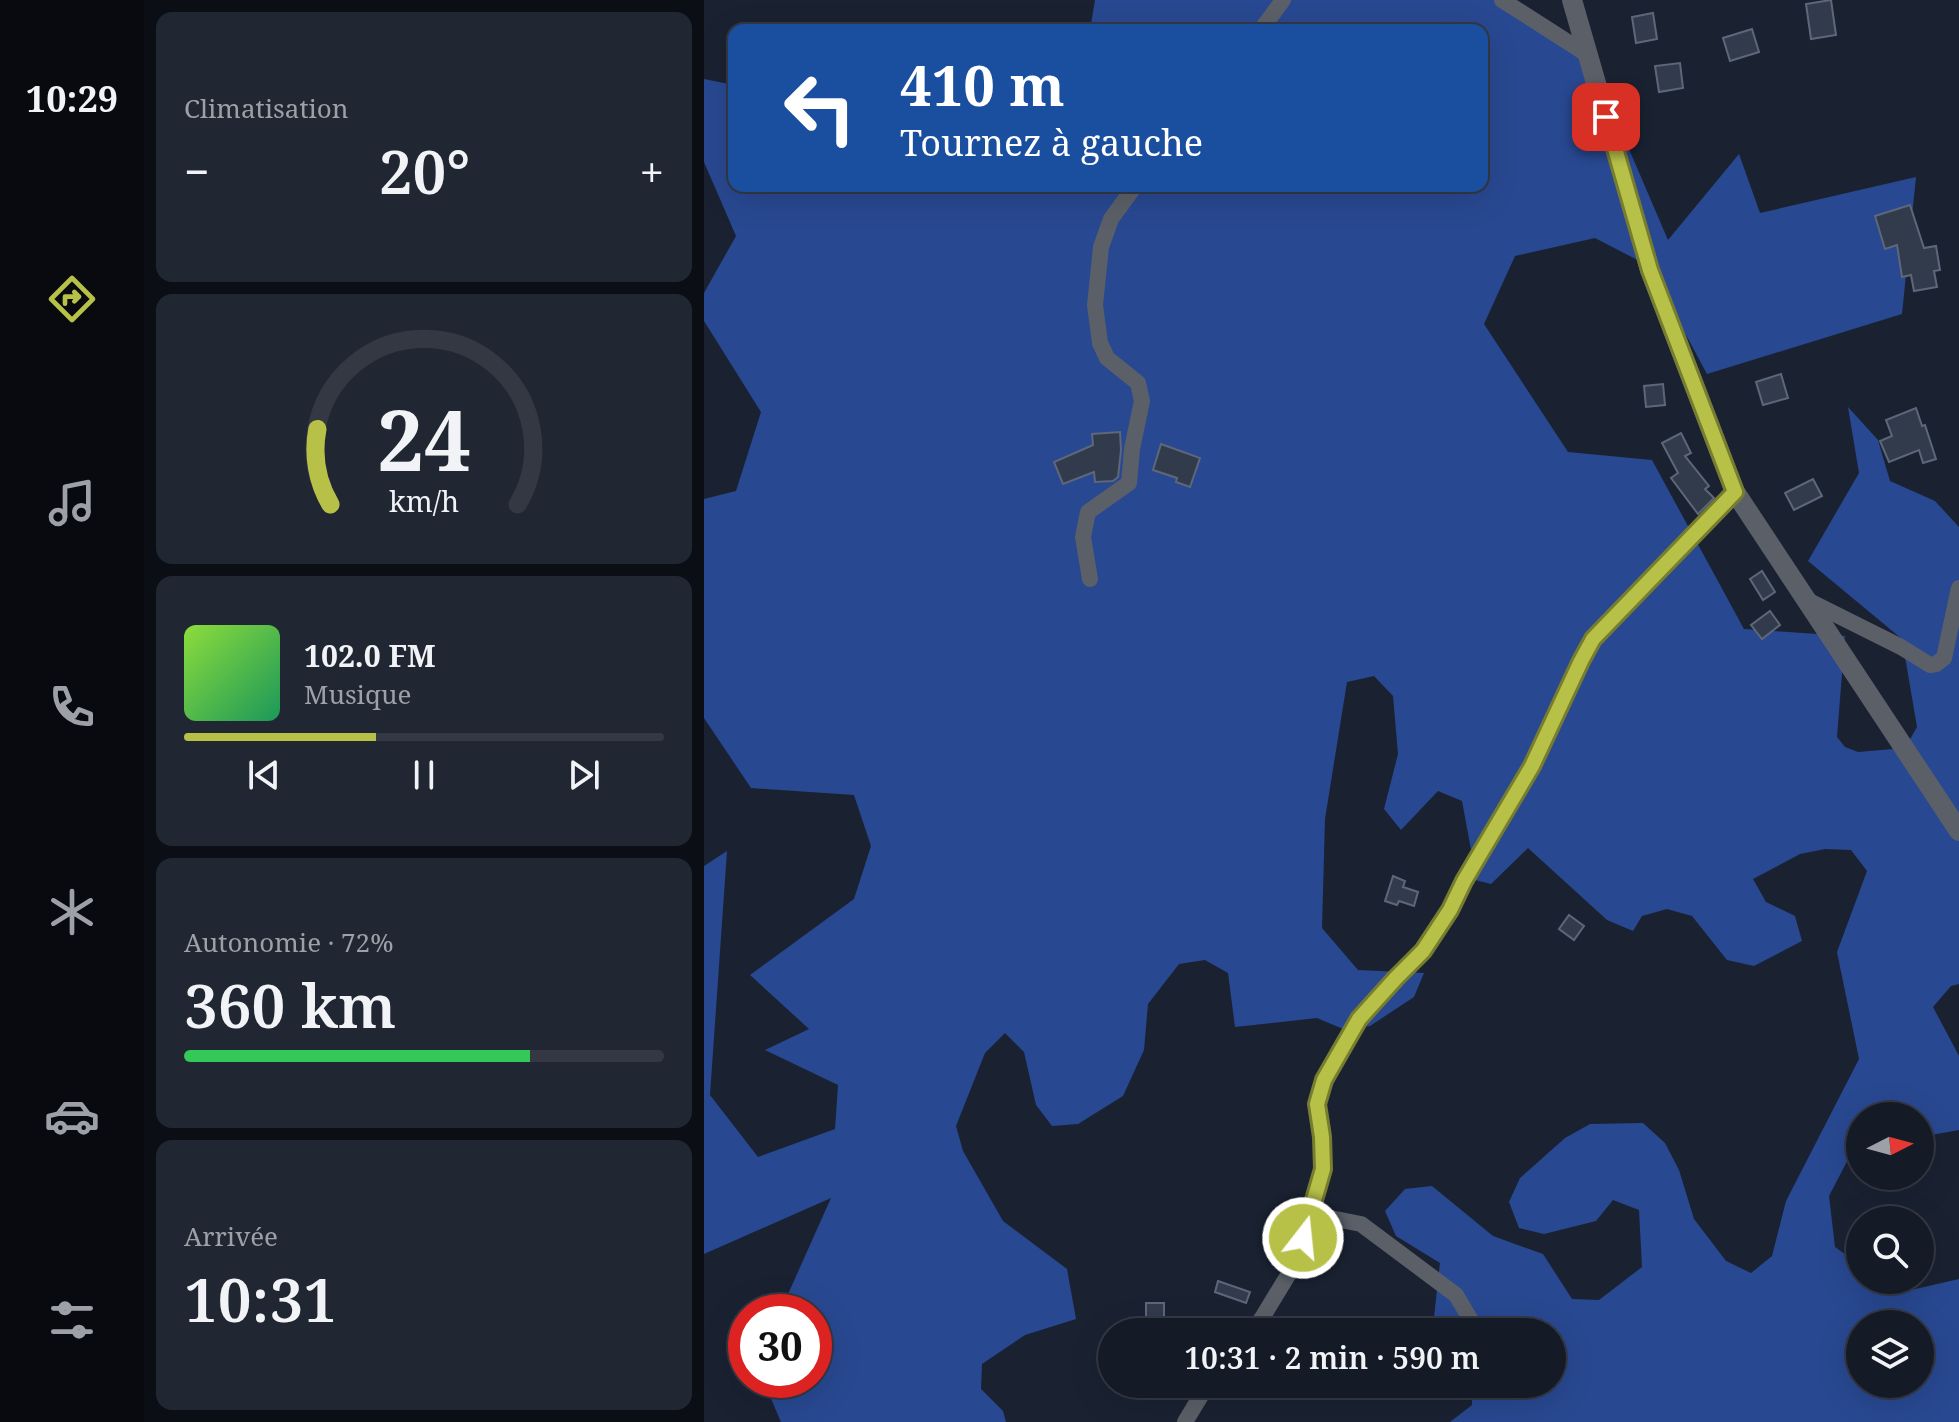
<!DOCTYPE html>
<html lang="fr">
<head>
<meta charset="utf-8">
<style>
  body { margin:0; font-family:"Noto Serif",serif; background:#212732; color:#f1f3f6; height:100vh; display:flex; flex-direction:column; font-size:30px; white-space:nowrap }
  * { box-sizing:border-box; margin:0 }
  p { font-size:26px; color:#9da1a7 }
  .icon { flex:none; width:44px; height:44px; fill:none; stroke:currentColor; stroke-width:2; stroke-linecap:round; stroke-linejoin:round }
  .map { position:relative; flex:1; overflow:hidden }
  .details { display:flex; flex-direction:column; gap:12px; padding:12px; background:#0b0e15; width:560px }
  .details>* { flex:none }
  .guide { position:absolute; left:24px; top:24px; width:760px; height:168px; border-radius:16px; box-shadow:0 8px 32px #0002,0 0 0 2px #333843; background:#1a4fa0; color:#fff; overflow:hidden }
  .needle { width:52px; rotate:84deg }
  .controls { position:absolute; left:1142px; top:1102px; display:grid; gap:16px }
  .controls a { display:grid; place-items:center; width:88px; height:88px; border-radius:50%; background:#141a26; box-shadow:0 8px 32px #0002,0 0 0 2px #333843; font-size:40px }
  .speed { position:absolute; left:24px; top:1294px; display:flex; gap:16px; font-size:40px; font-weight:700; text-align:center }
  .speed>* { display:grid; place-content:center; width:104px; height:104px; border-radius:50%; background:#141a26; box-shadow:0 8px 32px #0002,0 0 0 2px #333843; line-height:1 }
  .speed .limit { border:12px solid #d22; background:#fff; color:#111 }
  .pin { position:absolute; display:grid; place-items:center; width:68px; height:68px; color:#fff; margin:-34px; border-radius:16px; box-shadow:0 4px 12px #0006 }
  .me { position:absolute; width:88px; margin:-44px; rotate:16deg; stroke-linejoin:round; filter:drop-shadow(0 0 6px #0008) }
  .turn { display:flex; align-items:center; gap:28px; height:168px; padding:0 40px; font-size:36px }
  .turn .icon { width:104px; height:104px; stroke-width:2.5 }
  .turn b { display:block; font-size:56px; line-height:68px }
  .big { font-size:60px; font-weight:600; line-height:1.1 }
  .details .tile { flex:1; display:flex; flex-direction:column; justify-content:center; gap:12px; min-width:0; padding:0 28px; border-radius:16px; background:#212732 }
  .details .dial { align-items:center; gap:0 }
  .dial svg { height:208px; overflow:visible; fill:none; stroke:#333843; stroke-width:7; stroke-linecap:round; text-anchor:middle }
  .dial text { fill:#f1f3f6; stroke:none }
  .song { display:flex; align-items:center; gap:24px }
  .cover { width:96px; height:96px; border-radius:12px; background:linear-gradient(135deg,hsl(90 70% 55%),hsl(150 70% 35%)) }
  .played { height:8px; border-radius:4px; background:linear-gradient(90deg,#b7c148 40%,#333843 40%) }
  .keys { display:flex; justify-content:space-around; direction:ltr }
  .heat { display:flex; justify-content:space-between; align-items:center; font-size:44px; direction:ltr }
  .charge { height:12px; border-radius:6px; background:linear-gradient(90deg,#34c759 72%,#333843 0) }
  .trip { position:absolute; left:394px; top:1318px; width:468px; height:80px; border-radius:40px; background:#141a26; box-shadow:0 8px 32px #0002,0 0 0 2px #333843; font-weight:600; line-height:80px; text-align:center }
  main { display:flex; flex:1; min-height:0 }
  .dock { display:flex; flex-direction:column; width:144px; justify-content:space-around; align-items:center; background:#080a0f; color:#9da1a7 }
  .dock .icon { width:56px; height:56px }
  .dock .selected { color:#b7c148 }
  .dock b { font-size:36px; color:#f1f3f6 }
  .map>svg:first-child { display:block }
  .forest { fill:#284891; fill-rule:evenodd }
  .building { fill:#323b4c; stroke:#5e677a; stroke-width:2 }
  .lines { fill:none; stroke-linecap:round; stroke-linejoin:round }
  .minor { stroke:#5b6068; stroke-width:16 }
  .tertiary { stroke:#5b6068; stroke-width:20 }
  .route-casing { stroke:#777d2f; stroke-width:20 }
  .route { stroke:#b7c148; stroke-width:14 }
</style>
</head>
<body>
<main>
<nav class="dock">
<b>10:29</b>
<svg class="icon selected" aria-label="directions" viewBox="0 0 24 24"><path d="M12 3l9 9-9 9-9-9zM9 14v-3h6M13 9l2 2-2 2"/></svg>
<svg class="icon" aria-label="music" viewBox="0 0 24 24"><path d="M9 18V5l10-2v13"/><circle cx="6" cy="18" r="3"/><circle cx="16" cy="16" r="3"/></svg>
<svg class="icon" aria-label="phone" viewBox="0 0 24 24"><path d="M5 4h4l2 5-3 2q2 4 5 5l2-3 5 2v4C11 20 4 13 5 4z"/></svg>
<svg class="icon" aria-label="climate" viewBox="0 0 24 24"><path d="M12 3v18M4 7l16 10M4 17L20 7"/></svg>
<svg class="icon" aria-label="car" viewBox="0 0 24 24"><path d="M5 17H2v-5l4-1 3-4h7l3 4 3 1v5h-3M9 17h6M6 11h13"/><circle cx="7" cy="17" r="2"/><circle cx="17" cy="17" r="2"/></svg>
<svg class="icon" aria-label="filters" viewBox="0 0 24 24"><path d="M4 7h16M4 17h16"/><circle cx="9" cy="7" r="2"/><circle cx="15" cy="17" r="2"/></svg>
</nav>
<section class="details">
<div class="tile"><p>Climatisation</p>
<div class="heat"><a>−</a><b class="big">20°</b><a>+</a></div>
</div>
<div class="tile dial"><svg viewBox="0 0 100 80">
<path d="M14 69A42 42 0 1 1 86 69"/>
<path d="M14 69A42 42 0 0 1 9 40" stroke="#b7c148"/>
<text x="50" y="56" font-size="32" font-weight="700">24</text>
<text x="50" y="72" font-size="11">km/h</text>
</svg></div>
<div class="tile">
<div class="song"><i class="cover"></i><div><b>102.0 FM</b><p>Musique</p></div></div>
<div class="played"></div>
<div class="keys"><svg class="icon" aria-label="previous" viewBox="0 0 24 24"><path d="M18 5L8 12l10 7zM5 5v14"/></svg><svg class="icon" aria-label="pause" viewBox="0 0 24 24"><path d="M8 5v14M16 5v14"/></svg><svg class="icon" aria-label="next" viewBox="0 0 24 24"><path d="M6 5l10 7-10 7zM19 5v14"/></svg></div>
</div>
<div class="tile"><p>Autonomie · 72%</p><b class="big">360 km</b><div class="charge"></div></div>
<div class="tile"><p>Arrivée</p><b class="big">10:31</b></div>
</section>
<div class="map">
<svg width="1255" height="1422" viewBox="0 0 1255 1422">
  <rect width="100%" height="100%" fill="#1a2232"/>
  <path class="forest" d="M391,0H804L883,51L964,240L1035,154L1056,213L1212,177L1198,314L1003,374L945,266L891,238L811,256L780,324L864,452L948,460L1040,629L1141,636L1133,737L1141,747L1154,752L1201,748L1213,727L1198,639L1104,561L1155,473L1144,407L1174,440L1186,481L1231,501L1255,527V984L1247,986L1229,1007L1255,1056V1130L1216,1137V1116H1156V1149L1149,1150L1125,1196L1131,1247L1156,1265V1280H1176L1194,1293L1255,1279V1422H746L768,1405V1384H848V1332H738L730,1317L736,1263L692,1236L681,1211L701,1189L728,1186L789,1236L839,1254L868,1299L895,1300L938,1267L935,1210L909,1200L892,1221L840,1234L815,1228L805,1202L816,1178L861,1138L886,1124L939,1123L961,1143L975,1170L990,1219L1022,1261L1047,1273L1068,1256L1082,1201L1155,1059L1133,952L1163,871L1147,850L1121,849L1096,854L1049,879L1062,902L1091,916L1098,941L1050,966L1023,960L988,916L963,909L938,916L929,931L903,920L824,848L787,884L759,877L768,855L758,801L734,791L697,830L680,809L694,754L689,696L670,676L643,682L621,819L618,928L654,970L720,973L710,997L666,1026L639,1029L613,1018L531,1027L524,973L501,960L475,964L444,1004L440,1050L419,1096L374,1124L348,1126L332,1105L320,1052L301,1033L281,1053L252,1126L259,1151L299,1221L363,1269L372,1319L321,1335L278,1364L277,1389L299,1411L302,1422H77L59,1380H110V1312H76L127,1198L0,1254V866L23,851L6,1095L54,1157L131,1129L134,1085L61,1050L105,1029L46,975L150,899L167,846L150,795L47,788L0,718V499L32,491L57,412L0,321V293L32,236L0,162V79L30,85V186H778V30H386ZM1156,1324H1216V1384H1156Z"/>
  <path class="building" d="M1127,0L1132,35L1107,39L1102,4Z
    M949,13L953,39L932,43L928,17Z
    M1048,29L1055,52L1026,61L1019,38Z
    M976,63L979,88L955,92L951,66Z
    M1206,205L1220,248L1232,246L1236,270L1230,271L1233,287L1210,291L1207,275L1198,277L1193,245L1181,249L1171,216Z
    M1077,374L1084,398L1059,405L1052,382Z
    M959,384L961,405L942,407L940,386Z
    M1212,408L1218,426L1221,425L1232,459L1219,463L1215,450L1185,462L1176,441L1188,436L1182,420Z
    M416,432L417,450L414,477L409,481L391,482L390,472L359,484L350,462L389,445L388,434Z
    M977,433L987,453L981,456L1005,486L1001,489L1010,498L994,514L967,478L974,473L958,443Z
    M457,444L496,458L486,487L472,482L473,478L449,470Z
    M1109,479L1118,496L1090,510L1081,493Z
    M1058,571L1071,592L1059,600L1046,579Z
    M1066,611L1076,625L1058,639L1047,625Z
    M689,876L701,881L699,887L714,892L710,906L695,901L693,905L681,901Z
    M865,915L880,926L870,940L855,929Z
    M514,1281L546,1292L542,1303L511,1292Z
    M442,1303H460V1326H442Z"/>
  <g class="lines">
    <path class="minor" d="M798,0L884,55
      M557,30L579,0
      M386,579L379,537L384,512L425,483L428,449L438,401L434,383L403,358L396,343L391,305L397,247L407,219L431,186
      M1103,600L1197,647L1226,665L1232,664L1240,658L1255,588
      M606,1214L657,1224L752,1295L768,1322
      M547,1332L558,1318L592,1262L619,1169L618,1137L613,1104L620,1080L655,1019L692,978L719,951L746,910L760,881L828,766L877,661L889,639L1031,492
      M481,1422L504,1384"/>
    <path class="tertiary" d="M868,0L946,270L1031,492L1255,831"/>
  </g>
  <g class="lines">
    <g class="route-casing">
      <path id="route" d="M599,1238L619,1169L618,1137L613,1104L620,1080L655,1019L692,978L719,951L746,910L760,881L828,766L877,661L889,639L1031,492L946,270L902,117"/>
    </g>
    <use href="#route" class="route"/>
  </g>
</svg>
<div class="controls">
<a><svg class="needle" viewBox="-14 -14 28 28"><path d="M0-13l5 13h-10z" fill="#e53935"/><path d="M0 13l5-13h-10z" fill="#9da1a7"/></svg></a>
<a><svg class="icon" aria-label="search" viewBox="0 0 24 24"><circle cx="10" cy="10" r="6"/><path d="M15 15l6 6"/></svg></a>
<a><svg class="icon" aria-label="layers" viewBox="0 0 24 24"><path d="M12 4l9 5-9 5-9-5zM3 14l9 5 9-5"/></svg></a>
</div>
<div class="speed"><div class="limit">30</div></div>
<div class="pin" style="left:902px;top:117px;background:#d93025"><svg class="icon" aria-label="arrive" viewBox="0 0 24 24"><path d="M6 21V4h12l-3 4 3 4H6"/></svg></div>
<svg class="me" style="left:599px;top:1238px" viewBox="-20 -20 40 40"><circle r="17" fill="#b7c148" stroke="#fff" stroke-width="3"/><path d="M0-11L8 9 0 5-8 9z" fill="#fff"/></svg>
<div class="trip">10:31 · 2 min · 590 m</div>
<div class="guide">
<div class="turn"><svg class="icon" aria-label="left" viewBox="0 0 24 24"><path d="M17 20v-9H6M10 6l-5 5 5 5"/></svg><div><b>410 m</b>Tournez à gauche</div></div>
</div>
</div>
</main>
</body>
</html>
